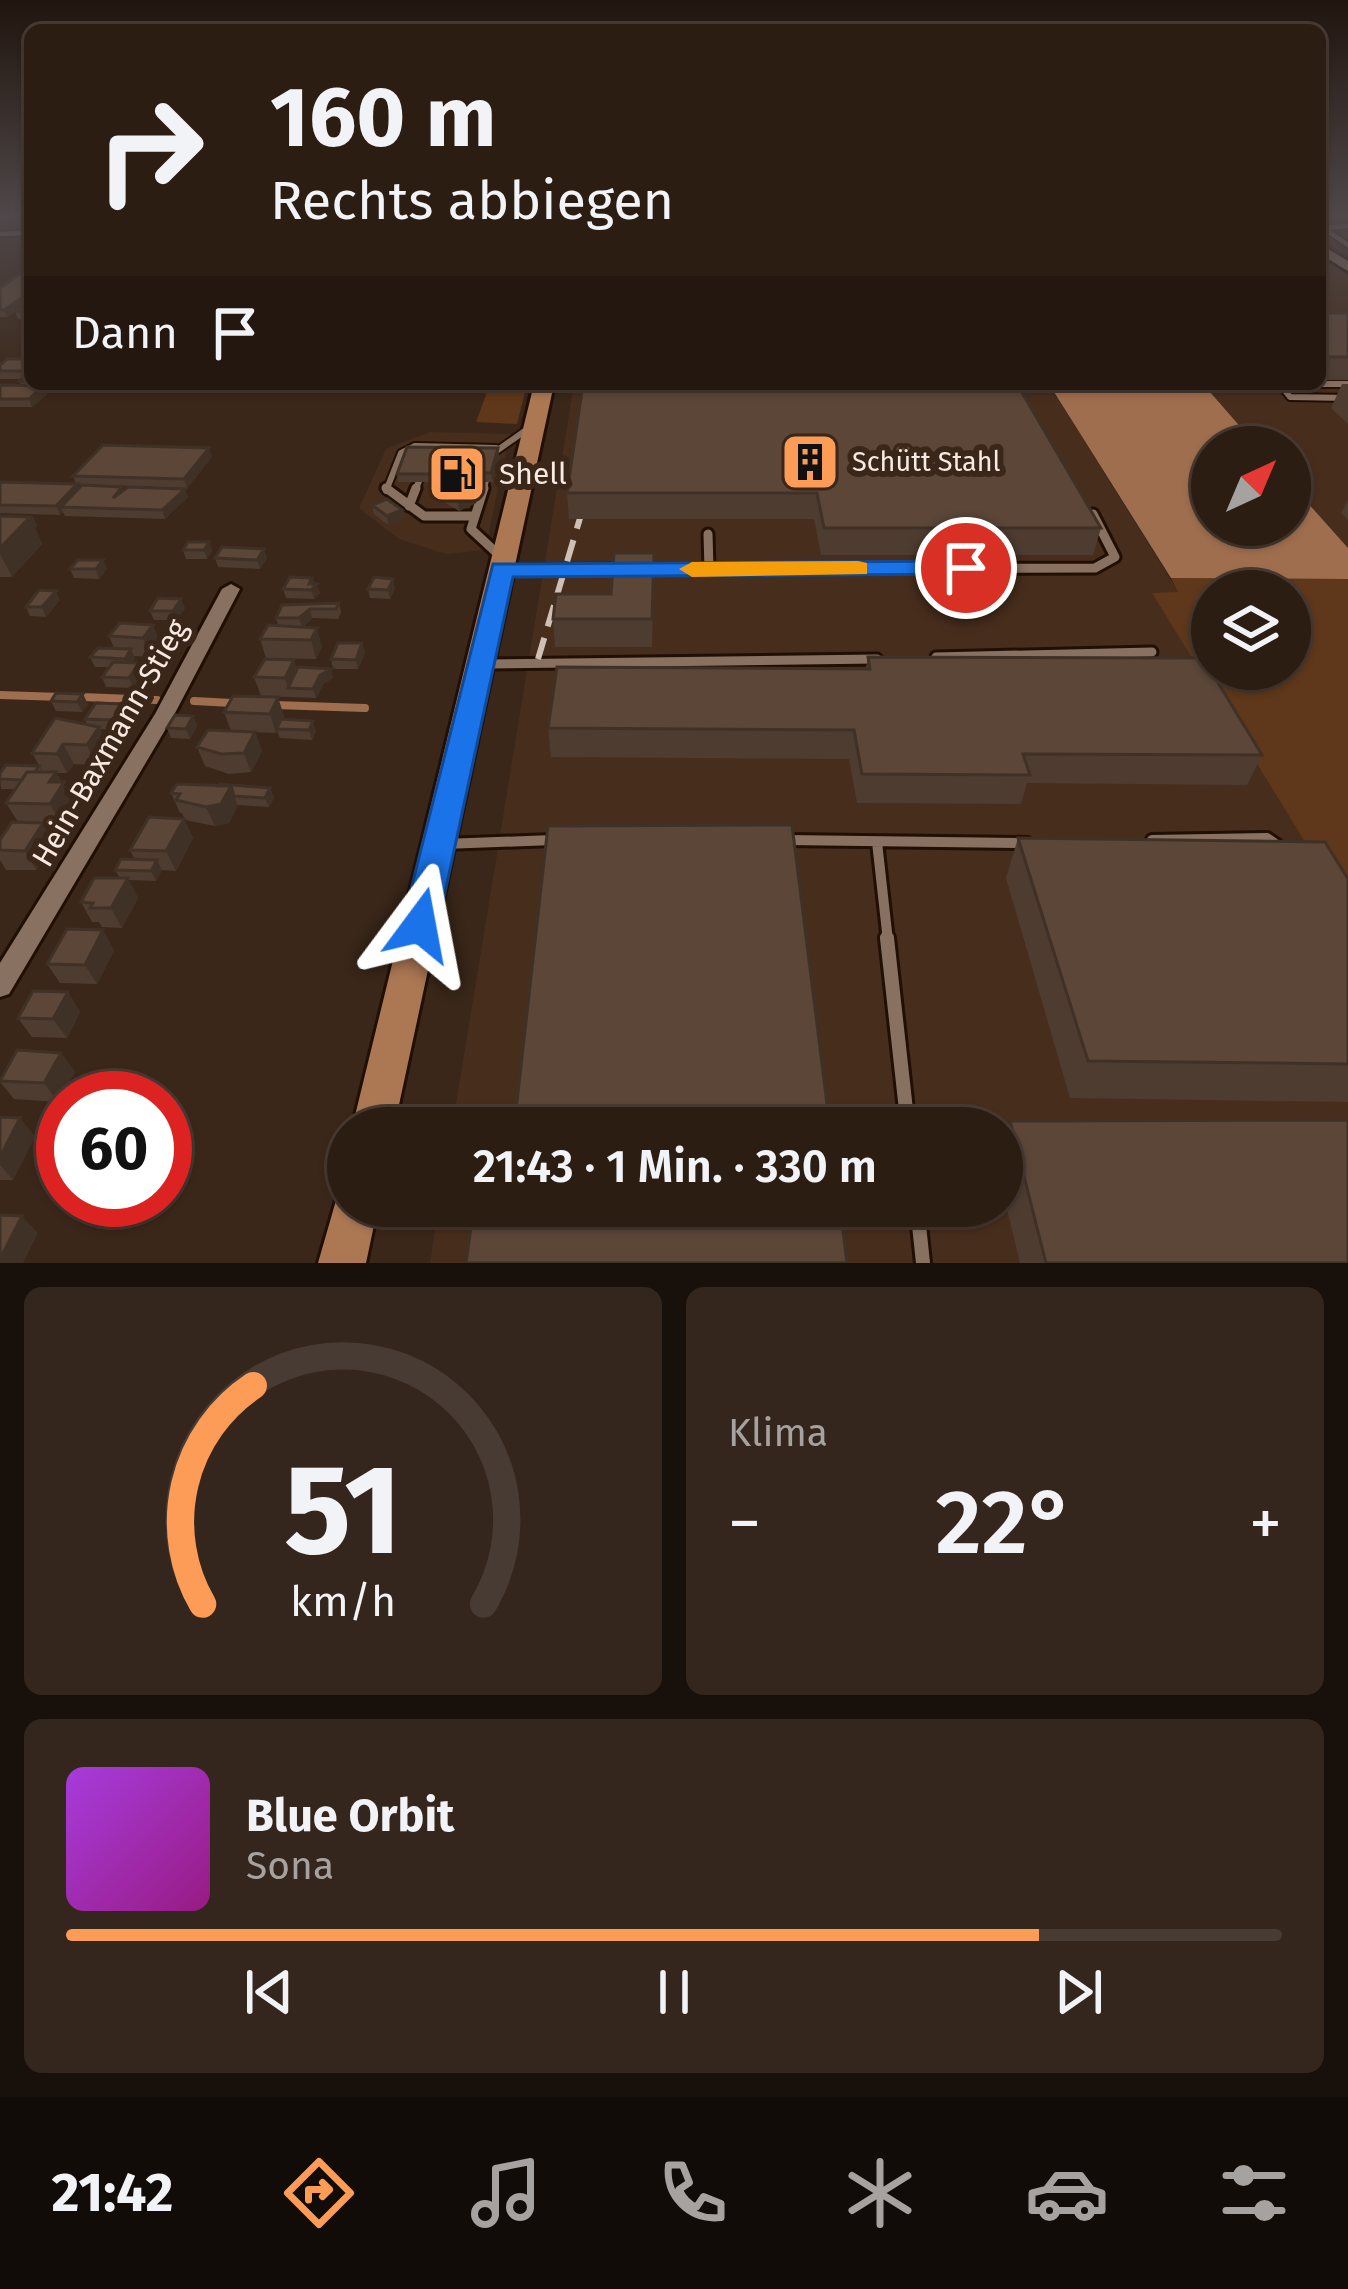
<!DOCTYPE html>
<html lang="de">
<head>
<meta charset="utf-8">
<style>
  body { margin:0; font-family:"Fira Sans",sans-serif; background:#34261c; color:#f1f3f6; height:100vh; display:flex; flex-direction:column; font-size:45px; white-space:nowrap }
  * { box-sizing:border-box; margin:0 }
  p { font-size:39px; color:#a6a2a0 }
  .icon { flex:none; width:66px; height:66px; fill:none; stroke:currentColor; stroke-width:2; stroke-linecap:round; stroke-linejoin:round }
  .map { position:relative; height:1263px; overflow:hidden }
  .details { display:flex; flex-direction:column; gap:24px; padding:24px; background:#18100a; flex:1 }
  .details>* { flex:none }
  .guide { position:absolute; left:24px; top:24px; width:1302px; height:366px; border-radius:18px; box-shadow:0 3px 9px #0004,0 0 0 3px #483b33; background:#2c1d13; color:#f1f3f6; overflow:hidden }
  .needle { width:78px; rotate:44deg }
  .tools { position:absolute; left:1191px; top:426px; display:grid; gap:24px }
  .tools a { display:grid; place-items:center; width:120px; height:120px; border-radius:50%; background:#2c1d13; box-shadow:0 3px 9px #0004,0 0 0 3px #483b33; font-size:60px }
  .speed { position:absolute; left:36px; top:1071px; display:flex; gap:24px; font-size:60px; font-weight:700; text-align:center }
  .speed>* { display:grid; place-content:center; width:156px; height:156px; border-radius:50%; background:#2c1d13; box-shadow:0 3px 9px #0004,0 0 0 3px #483b33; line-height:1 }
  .speed .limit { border:18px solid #d22; background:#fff; color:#111 }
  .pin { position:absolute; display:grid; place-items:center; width:102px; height:102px; color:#fff; margin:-51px; border:6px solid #fff; border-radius:50%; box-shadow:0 3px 12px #0007 }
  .me { position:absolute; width:132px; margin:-66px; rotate:13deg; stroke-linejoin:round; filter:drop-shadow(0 0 9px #0008) }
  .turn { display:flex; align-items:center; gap:42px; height:252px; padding:0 48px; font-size:54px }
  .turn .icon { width:156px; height:156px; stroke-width:2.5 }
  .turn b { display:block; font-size:84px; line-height:102px }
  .then { display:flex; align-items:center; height:114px; padding:0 48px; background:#0003; gap:24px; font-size:45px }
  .big { font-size:90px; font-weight:600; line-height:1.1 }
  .details .widget { flex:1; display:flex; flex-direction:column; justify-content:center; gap:18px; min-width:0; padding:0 42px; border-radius:18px; background:#34261c }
  .details .dial { align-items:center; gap:0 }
  .dial svg { height:312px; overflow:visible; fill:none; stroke:#483b33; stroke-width:7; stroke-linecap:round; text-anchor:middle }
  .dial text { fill:#f1f3f6; stroke:none }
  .song { display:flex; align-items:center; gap:36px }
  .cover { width:144px; height:144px; border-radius:18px; background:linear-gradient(135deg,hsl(280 70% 55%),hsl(310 70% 35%)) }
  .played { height:12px; border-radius:6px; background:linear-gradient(90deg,#fd9c56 80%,#483b33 80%) }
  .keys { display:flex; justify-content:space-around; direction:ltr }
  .heat { display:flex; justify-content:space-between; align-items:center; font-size:66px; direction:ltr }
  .details .tiles { flex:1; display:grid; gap:24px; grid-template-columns:1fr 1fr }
  .widget:last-child { grid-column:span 2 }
  .trip { position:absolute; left:327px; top:1107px; width:696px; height:120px; border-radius:60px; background:#2c1d13; box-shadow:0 3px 9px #0004,0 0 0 3px #483b33; font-weight:600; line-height:120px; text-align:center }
  .tabs { display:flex; height:192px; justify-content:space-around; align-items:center; background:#120c08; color:#a6a2a0 }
  .tabs .icon { width:84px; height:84px }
  .tabs .active { color:#fd9c56 }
  .tabs b { font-size:54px; color:#f1f3f6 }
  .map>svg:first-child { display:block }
  .built { fill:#472d1c }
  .green { fill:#5f371a; fill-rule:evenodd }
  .water { fill:#9f6e4e }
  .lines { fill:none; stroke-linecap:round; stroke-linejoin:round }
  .stream { stroke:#9f6e4e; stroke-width:8 }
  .lane-far4-casing { stroke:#210f04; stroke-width:8 }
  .lane-far3-casing { stroke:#210f04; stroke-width:10 }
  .lane-far2-casing { stroke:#210f04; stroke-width:15 }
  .lane-far1-casing { stroke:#210f04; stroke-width:16 }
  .lane-casing { stroke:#210f04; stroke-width:20 }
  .street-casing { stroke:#210f04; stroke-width:6 }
  .secondary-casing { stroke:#210f04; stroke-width:6 }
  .primary-casing { stroke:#210f04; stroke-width:6 }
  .lane-far4 { stroke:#897162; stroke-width:4.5 }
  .lane-far3 { stroke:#897162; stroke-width:6 }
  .lane-far2 { stroke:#897162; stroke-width:9 }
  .lane-far1 { stroke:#897162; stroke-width:10 }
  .lane { stroke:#897162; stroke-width:14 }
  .street { fill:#897162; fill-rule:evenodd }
  .secondary { fill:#897162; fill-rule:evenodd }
  .primary { fill:#ac7854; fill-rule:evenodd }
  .rail-far1 { stroke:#cfc0b6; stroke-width:4.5; stroke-dasharray:18 9; stroke-linecap:butt }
  .rail { stroke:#cfc0b6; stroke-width:6; stroke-dasharray:22 12; stroke-linecap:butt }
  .wall { fill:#4e3c30 }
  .shaded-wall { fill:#403127 }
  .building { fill:#5b4638; stroke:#403127; stroke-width:3 }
  .route { fill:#1a73e8; stroke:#114b97; stroke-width:3 }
  .slow { fill:#f59e0b }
  .labels { text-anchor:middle; stroke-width:12; stroke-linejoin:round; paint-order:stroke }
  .far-poi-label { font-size:27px; fill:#f8eae2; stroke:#3a2719; text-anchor:start }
  .poi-label { font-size:30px; fill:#f8eae2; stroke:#3a2719; text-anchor:start }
  .street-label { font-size:30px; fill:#f8eae2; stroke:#3a2719 }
</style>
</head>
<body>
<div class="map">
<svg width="1348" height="1263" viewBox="0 0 1348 1263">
  <rect width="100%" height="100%" fill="#3a2719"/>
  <path class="built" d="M1320,255L1348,275V548L1290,483V447H1258L1203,384H1320Z
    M574,384H1049L1179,593L1153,594L1348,912V1263H430L439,1206H1002V1128H452Z
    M430,432L510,434L485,550L446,554L399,539L359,508L386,449Z"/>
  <path class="green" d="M490,384H527L517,424L476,422Z
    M1171,578L1348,579V912L1152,593L1178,592ZM1212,591H1290V669H1212Z"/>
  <path class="water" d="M1049,384H1203L1258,447H1212V525H1290V483L1348,548V579L1171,578Z"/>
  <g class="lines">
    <path class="stream" d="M0,695L62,697
      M82,697L157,700
      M194,701L232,703
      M275,705L365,708"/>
    <g class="lane-far4-casing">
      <path id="lane-far4" d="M1348,226L1323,228L1348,245
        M0,234L29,233"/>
    </g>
    <g class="lane-far3-casing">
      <path id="lane-far3" d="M1280,384L1290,397L1348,398
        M1320,384H1348
        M495,452L529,428
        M386,491L401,453L415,446L496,448
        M415,491L422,474
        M483,491L488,474"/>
    </g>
    <g class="lane-far2-casing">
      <path id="lane-far2" d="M386,488L424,516H475
        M484,488L471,529L500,556
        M409,506L416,488
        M708,534L709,569
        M646,569L1095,568L1115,557L1093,514
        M502,570L623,569
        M936,657L1152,652
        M486,664L877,659"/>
    </g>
    <g class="lane-far1-casing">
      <path id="lane-far1" d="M786,840L1027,843
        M1152,840L1267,838L1277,845
        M877,842L888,941
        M444,844L553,840"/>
    </g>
    <g class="lane-casing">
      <path id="lane" d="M887,938L908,1128
        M917,1206L923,1263"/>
    </g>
    <g class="street-casing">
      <path id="street" d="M231,584L240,589L174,715L9,994L0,997V963L155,714L222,589Z"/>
    </g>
    <g class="secondary-casing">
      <path id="secondary" d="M1320,244L1348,261V271L1320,254Z"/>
    </g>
    <g class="primary-casing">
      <path id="primary" d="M534,384H554L394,1128H352Z
        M348,1186V1206H378L366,1263H318L339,1190Z"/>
    </g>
    <use href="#lane-far4" class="lane-far4"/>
    <use href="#lane-far3" class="lane-far3"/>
    <use href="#lane-far2" class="lane-far2"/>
    <use href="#lane-far1" class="lane-far1"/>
    <use href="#lane" class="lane"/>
    <use href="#street" class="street"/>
    <use href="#secondary" class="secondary"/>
    <use href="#primary" class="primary"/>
    <path class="rail-far1" d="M588,491L589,485"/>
    <path class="rail" d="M538,659L589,488"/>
  </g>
  <path class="wall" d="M30,267V319H18L15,311L26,304L7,317H0V288Z
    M1320,313H1348V380H1320Z
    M30,359V384H91L83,391L45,390L47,394L32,407H0V385H21L19,381L22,379H0V365Z
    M583,384L1101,528L1093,555H821L814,519H569L567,493Z
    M1342,384H1348V424L1331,408Z
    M498,448L499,456L493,482H478L479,490L476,503L459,511L434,496L433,488L435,482H398L397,474Z
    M212,457L187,488L76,484L73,476Z
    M0,482L77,484L79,488L123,490L188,497L165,519L65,516L63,512L60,515L0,513Z
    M1348,500V520L1341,513Z
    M372,505L402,510L403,518L388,525L374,514Z
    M0,516L33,517L37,526L35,528L42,544L12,577H0Z
    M209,542L212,551L207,559H186L183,550Z
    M654,553L652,647H555L553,619L611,594Z
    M215,558H267L260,569L218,567Z
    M103,560L107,569L99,579L74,578L70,569Z
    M312,578L320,593L314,599L286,598L283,589Z
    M395,588L390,599L370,598L368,589Z
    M60,600L46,617L30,616L26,607Z
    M339,603L341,612L338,619L312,618L303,627L322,646L316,659L266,658L260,639L278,625L276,618Z
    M185,608L177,620H154L150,611Z
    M120,623L161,644L150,657L134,656L135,659L132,662L143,672L133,688L106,687L102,677L109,667H95L90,657L114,648L109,636Z
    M362,643L365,653L358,669H333L331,659Z
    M868,657L1262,755L1247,785L1027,783L1021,804L857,803L849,759L551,757L548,728L866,668Z
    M297,670L333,678L323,684L316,698L261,696L254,677Z
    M56,693L88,704L82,712L56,711L51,701Z
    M233,696L284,716L283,719L316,731L312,740L280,738L277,731L276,733L255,732L262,751L251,772L229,774L205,766L197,747L231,731L224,712Z
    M123,704L127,713L116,730L100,729L108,746L96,765L74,764L67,773H56L74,802L61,823H43L54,842L36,870H6L0,860V840L18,822L6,803L16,789H1L0,773L39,766L43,772L32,753L87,725L85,719Z
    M193,716L197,726L190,739L171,738L167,728Z
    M270,788L274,798L269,807L238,805L229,823L215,826L185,820L182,813H180L171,793Z
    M184,819L193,838L176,871L162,870L156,881L128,880L138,898L122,928L102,927L99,922H92L81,902L120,878L115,870L135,860L130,850Z
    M1018,838L1348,879V1102L1070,1098L1006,878Z
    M114,950L97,984L60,983L47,964Z
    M68,992L80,1012L67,1038L32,1037L18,1018Z
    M61,1053L75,1072L58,1102L14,1099L0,1082V1079Z
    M0,1117L35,1136L13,1180H0Z
    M1010,1121L1348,1263H1020L1002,1188V1140Z"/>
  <path class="shaded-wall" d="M23,297L26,304L7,317L4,310Z
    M43,386L47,394L32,407L29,399Z
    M209,448L212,457L187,488L184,479Z
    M498,448L499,456L493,482L491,473Z
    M478,481L479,490L476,503L459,511L458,502Z
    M77,484L81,493L61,507L63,512L60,515L56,506Z
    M185,489L188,497L165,519L162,510Z
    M402,510L403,518L388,525L387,516Z
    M30,517H33L37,526L35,528L42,544L12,577L0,554V538Z
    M209,542L212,551L207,559L204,550Z
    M264,549L267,558L260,569L257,560Z
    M103,560L107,569L99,579L96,569Z
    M312,578L315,587L317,584L320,593L314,599L309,584Z
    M393,579L395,588L390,599L388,590Z
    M56,591L60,600L46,617L42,607Z
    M181,599L185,608L177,620L173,611Z
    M310,609L312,618L302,627L299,618Z
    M153,625L161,644L150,657L143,638Z
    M317,628L322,646L316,659L311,640Z
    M362,643L365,653L358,669L356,660Z
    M131,649L135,659L129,668L125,659Z
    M294,660L300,679L288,688L285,678Z
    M139,663L143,672L133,688L129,678Z
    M331,669L333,678L323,684L316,698L313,689L320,675Z
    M83,694L88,704L82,712L77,702Z
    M278,697L284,716L276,733L270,714Z
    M123,704L127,713L116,730L112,720Z
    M193,716L197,726L190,739L186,729Z
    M313,721L316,731L312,740L309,730Z
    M99,727L108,746L96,765L87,745Z
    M255,732L262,751L251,772L244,753Z
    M63,744L74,764L67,773L57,754Z
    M56,772L74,802L61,823L50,804L49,782Z
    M231,786L238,806L229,823L215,826L206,807Z
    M270,788L274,798L269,807L265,798Z
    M184,819L193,838L176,871L166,851Z
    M43,823L54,842L36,870L25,851Z
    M157,860L162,870L156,881L151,871Z
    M128,878L138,898L122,928L111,908Z
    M103,930L114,950L97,984L85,965Z
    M68,992L80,1012L67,1038L53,1019Z
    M61,1053L75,1072L58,1102L44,1083Z
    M20,1118L35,1136L13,1180L0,1165V1157Z
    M22,1216L38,1233L23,1263H0V1259Z"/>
  <path class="building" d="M30,267V297H23L4,310H0V288Z
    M30,301V312L15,311Z
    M1320,313H1348V357H1320Z
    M7,359H30V371H0V365Z
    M28,374H30V382L19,381Z
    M583,384H1017L1101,528H824L817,493H567Z
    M0,385L43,386L29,399H0Z
    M103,445L209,448L184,479L73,476Z
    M407,447L498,448L491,473H472L478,481L475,494L458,502L433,488L438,474H397Z
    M0,482L77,484L56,506L0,505Z
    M82,485L122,487L113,498L128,487L185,489L162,510L61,507Z
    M387,499L402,510L387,516L372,505Z
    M0,516L30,517L0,548Z
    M188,542H209L204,550H183Z
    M222,547L264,549L257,560L215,558Z
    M614,553H654L652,619H553L556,594H611Z
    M78,560H103L96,569H70Z
    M290,577L312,578L309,584H317L311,590L283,589Z
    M374,577L393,579L388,590L368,589Z
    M39,590L56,591L42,607H26Z
    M158,598L181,599L173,611H150Z
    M339,603L336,609H310L299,618H276L282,605Z
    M120,623L153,625L143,638L109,636Z
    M268,625L317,628L311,640L260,639Z
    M338,643H362L356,660L331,659Z
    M98,648L131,649L125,659L90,657Z
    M868,657L1203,658L1262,755L1023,754L1030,775L862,774L854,730L548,728L557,667L870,669Z
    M265,659L294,660L285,678L254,677Z
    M113,662L139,663L129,678L102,677Z
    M298,667L331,669L320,675L313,689L288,688Z
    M56,693L83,694L77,702L51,701Z
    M233,696L278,697L270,714L224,712Z
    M96,703L123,704L112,720L85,719Z
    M175,715L193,716L186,729L167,728Z
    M55,718L99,727L87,745L63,744L57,754L32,753Z
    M281,719L313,721L309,730L277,729Z
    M208,730L255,732L244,753L221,754L197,747Z
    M6,765L39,766L35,772H27L22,780L0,779V773Z
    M27,772H56L49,782H64L50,804L6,803Z
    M177,784L231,786L221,804L206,807L176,800L180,794L171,793Z
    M220,784L270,788L265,798L234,796L231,786H219Z
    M149,817L184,819L166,851L130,850Z
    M12,822L43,823L25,851L0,850V840Z
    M792,825L830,1128H514L548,826Z
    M1018,838L1325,842L1348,879V1064L1088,1061Z
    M121,859L157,860L151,871L115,870Z
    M94,878H128L111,908H90L93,903L81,902Z
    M67,929L103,930L85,965L47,964Z
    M33,991L68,992L53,1019L18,1018Z
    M17,1050L61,1053L44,1083L0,1081Z
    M0,1117L20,1118L0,1157Z
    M1348,1120V1263H1046L1010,1121Z
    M474,1206H840L847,1263H466Z
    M0,1215L22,1216L0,1259Z"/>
  <linearGradient id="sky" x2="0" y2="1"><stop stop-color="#20150e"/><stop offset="0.55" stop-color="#4f4749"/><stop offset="1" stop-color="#4f4749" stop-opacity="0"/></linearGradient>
  <rect width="1348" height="393" fill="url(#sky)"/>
  <path class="route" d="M966,561L979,568L975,574L513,577L438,925L433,936L420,941L407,936L402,925L493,564Z"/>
  <path class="slow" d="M858,561L867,563V574L692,577L679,569L692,562Z"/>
  <defs>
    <g id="building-square" transform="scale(3)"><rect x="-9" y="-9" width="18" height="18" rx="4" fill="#fd9c56" stroke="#3a2719"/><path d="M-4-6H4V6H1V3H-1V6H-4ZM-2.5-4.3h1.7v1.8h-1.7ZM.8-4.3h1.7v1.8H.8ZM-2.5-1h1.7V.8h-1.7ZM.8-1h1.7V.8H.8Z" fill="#111"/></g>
    <g id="fuel-square" transform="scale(3)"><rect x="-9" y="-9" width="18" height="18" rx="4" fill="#fd9c56" stroke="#3a2719"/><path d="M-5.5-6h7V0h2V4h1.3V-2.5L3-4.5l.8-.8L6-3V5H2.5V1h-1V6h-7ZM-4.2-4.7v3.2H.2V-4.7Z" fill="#111"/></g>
  </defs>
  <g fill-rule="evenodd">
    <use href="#building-square" x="810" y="462"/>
    <use href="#fuel-square" x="457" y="474"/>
  </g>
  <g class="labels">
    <g class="far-poi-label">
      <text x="852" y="471">Schütt Stahl</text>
    </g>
    <g class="poi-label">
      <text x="499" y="484">Shell</text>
    </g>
    <g class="street-label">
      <text transform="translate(110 743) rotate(-60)" y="10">Hein-Baxmann-Stieg</text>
    </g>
  </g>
</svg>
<div class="tools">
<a><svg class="needle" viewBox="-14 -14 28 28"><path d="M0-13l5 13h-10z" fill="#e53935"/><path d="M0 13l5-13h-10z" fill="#a6a2a0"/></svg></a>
<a><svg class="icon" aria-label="layers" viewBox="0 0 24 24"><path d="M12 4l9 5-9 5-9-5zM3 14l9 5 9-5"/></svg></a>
</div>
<div class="speed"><div class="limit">60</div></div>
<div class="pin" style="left:966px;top:568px;background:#d93025"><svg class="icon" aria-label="arrive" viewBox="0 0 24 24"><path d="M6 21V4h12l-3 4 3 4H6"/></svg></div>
<svg class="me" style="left:420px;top:925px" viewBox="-20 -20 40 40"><path d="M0-17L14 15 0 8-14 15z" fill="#1a73e8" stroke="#fff" stroke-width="4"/></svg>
<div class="trip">21:43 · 1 Min. · 330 m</div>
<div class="guide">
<div class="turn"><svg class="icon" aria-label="right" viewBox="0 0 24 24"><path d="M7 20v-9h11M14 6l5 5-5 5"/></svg><div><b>160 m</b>Rechts abbiegen</div></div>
<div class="then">Dann<svg class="icon" aria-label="arrive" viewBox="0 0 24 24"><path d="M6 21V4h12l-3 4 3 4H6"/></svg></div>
</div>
</div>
<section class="details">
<div class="tiles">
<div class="widget dial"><svg viewBox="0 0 100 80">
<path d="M14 69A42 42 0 1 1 86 69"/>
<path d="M14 69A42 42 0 0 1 27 13" stroke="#fd9c56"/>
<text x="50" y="56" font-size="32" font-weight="700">51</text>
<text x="50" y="72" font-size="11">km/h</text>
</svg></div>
<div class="widget"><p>Klima</p>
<div class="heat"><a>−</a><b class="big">22°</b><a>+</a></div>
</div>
<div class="widget">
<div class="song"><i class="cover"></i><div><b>Blue Orbit</b><p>Sona</p></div></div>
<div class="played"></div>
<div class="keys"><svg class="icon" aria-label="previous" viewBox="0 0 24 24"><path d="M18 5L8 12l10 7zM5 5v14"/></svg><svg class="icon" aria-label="pause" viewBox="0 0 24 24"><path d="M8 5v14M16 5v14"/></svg><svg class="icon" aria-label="next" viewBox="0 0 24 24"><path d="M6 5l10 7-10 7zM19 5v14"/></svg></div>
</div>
</div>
</section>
<nav class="tabs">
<b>21:42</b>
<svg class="icon active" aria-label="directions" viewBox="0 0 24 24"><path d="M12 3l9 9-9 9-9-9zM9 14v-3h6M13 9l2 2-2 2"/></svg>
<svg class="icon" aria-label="music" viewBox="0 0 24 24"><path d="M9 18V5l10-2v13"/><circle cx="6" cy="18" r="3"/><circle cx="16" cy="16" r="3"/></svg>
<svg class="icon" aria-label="phone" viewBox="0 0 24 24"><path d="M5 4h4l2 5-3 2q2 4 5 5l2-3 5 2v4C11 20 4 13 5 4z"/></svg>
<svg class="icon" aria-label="climate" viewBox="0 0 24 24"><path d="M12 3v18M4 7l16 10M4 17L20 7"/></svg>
<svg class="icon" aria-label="car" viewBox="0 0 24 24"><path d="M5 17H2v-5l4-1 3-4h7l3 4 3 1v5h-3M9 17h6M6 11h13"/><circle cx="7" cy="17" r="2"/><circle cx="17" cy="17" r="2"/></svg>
<svg class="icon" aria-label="filters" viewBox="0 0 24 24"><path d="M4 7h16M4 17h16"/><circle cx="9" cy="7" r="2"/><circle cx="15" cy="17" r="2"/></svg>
</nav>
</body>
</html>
